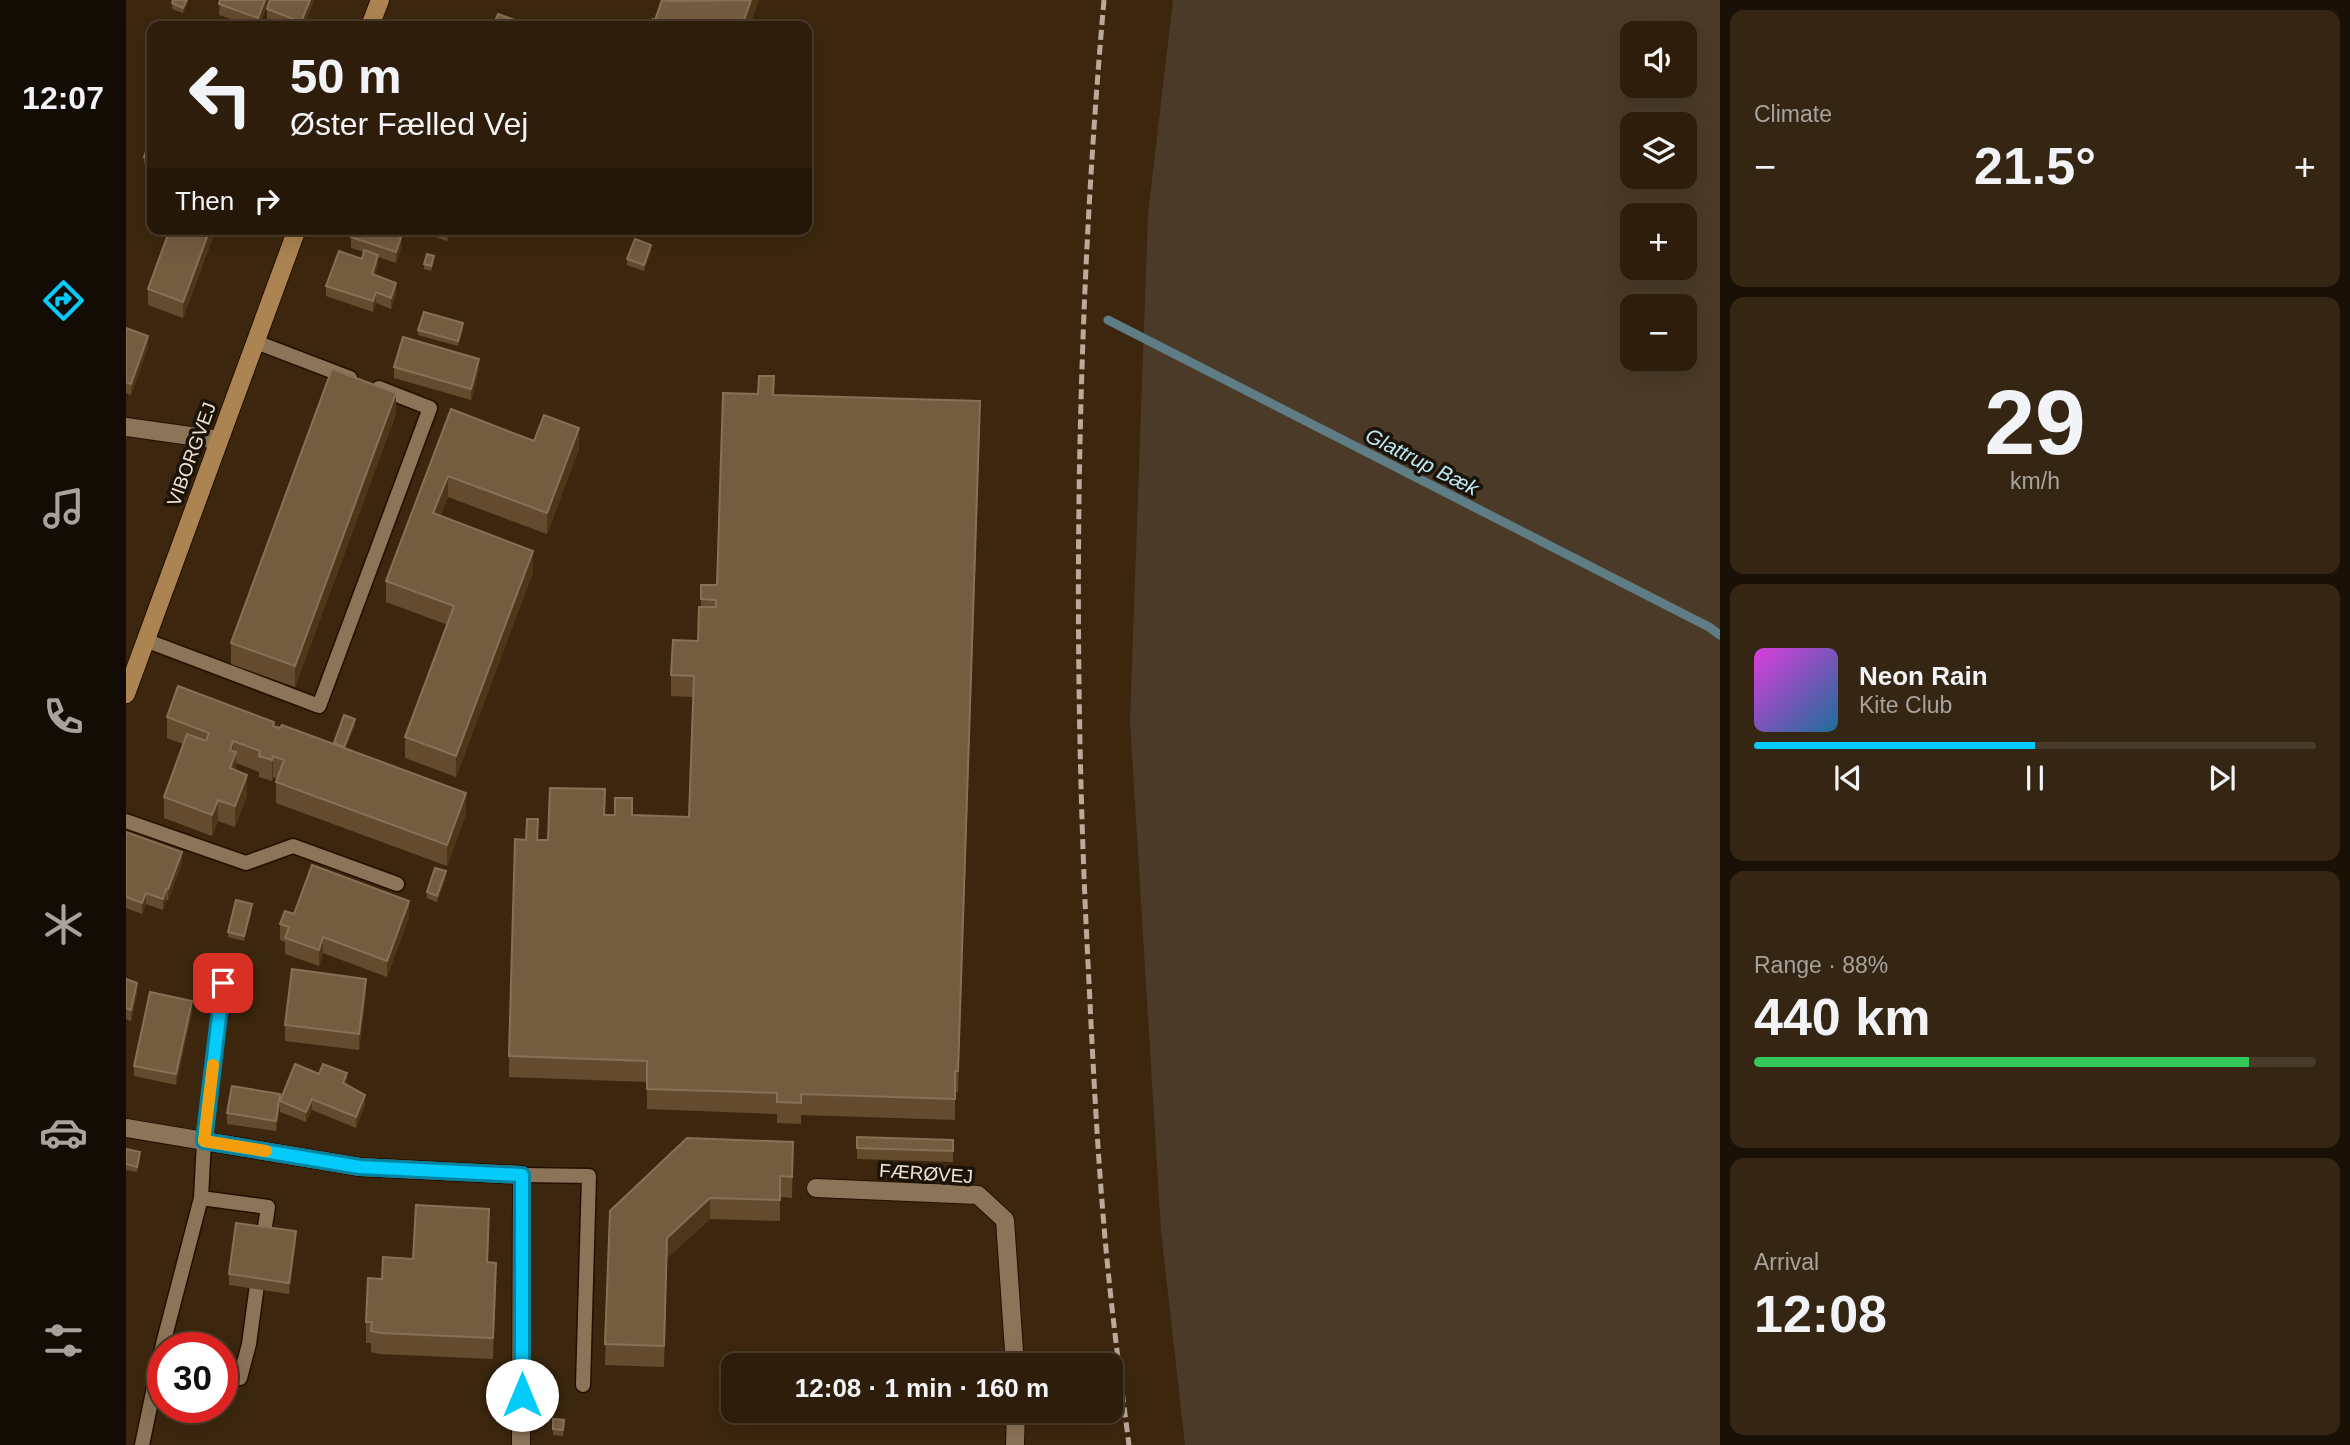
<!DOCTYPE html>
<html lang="en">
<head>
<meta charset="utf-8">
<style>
  body { margin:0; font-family:Arial,sans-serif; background:#352613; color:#f1f3f6; height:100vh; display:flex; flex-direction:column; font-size:26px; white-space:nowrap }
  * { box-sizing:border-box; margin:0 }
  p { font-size:23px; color:#a7a29c }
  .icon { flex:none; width:38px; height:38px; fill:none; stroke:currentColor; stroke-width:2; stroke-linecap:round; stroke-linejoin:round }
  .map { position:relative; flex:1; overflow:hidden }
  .details { display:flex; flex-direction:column; gap:10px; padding:10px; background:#191006; width:630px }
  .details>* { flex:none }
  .banner { position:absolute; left:21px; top:21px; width:665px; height:214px; border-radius:14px; box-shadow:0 7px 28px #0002,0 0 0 2px #483b2b; background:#2d1d0a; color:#f1f3f6; overflow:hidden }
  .buttons { position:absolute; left:1494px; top:21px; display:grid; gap:14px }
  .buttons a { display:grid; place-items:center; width:77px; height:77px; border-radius:14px; background:#2d1d0a; box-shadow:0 7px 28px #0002,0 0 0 2px #483b2b; font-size:35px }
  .speed { position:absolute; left:21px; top:1332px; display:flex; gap:14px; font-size:35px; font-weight:700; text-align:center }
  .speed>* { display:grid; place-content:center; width:91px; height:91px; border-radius:50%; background:#2d1d0a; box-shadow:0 7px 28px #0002,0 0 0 2px #483b2b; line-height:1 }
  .speed .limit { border:10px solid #d22; background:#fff; color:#111 }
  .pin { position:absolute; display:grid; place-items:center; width:60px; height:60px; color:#fff; margin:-30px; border-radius:14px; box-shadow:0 4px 10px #0006 }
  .me { position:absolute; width:77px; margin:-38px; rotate:0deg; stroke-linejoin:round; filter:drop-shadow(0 0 5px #0008) }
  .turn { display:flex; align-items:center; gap:24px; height:147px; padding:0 28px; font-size:32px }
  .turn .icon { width:91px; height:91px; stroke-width:2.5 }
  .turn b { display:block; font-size:49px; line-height:60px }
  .then { display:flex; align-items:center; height:66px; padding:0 28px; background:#0003; gap:14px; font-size:26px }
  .big { font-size:52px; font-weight:600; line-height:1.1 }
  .details .card { flex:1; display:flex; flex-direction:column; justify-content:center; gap:10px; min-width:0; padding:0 24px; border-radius:14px; background:#352613 }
  .details .dial { align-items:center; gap:0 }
  .dial b { font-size:91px; line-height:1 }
  .song { display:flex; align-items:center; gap:21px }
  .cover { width:84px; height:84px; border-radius:10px; background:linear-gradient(135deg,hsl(300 70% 55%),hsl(200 70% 35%)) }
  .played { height:7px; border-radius:4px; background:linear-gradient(90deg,#04cbf9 50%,#483b2b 50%) }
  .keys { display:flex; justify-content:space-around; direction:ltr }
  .heat { display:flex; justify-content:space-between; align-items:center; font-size:38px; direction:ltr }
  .charge { height:10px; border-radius:5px; background:linear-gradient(90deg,#34c759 88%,#483b2b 0) }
  .trip { position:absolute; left:595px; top:1353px; width:402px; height:70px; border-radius:14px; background:#2d1d0a; box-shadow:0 7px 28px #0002,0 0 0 2px #483b2b; font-weight:600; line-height:70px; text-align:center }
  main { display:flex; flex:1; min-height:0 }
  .tabs { display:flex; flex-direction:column; width:126px; justify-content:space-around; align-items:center; background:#120c04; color:#a7a29c }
  .tabs .icon { width:49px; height:49px }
  .tabs .active { color:#04cbf9 }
  .tabs b { font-size:32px; color:#f1f3f6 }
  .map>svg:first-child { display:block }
  .green { fill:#4b3a28; fill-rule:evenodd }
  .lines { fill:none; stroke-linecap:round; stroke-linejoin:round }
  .stream { stroke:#5e7d84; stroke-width:9 }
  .lane-casing { stroke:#220f00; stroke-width:17 }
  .street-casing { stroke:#220f00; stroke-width:20 }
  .secondary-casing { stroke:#220f00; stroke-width:20 }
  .lane { stroke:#8c7459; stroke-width:14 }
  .street { stroke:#8c7459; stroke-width:18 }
  .secondary { stroke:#ac8452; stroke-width:18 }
  .rail { stroke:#ba9; stroke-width:5; stroke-dasharray:10 5; stroke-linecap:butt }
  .wall { fill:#644b2d }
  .shaded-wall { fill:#4e3619 }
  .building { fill:#745c3f; stroke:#877156; stroke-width:2 }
  .route-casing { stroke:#0384a2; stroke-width:18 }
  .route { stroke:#04cbf9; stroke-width:12 }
  .slow { stroke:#f59e0b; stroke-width:12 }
  .labels { text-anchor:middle; stroke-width:7; stroke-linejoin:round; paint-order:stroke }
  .street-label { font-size:19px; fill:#f0e2d4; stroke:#1c1308 }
  .water-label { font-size:21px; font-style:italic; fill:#bae9fa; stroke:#1c1308 }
</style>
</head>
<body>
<main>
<nav class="tabs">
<b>12:07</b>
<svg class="icon active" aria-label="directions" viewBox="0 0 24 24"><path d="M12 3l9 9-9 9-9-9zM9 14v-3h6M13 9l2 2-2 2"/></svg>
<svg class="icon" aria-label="music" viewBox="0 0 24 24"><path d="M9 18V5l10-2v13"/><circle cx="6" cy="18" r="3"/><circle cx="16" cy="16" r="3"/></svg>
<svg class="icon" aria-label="phone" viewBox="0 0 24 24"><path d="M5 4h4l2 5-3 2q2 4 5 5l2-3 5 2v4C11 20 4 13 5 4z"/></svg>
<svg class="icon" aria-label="climate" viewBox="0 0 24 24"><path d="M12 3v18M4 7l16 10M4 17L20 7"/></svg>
<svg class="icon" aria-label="car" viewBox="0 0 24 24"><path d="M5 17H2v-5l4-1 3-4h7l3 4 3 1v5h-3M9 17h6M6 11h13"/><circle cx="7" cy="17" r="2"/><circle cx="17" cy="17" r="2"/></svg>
<svg class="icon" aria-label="filters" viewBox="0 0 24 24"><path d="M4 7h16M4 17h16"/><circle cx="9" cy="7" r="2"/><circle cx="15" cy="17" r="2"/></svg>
</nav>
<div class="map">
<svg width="1594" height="1445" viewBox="0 0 1594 1445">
  <rect width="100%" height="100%" fill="#3c270e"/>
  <path class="green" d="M1047,0H1594V1445H1059L1035,1231L1004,721L1022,214ZM1507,33H1559V86H1507ZM1507,124H1559V177H1507ZM1507,215H1559V268H1507ZM1507,306H1559V359H1507Z"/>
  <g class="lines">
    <path class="stream" d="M982,320L1583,627L1594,635"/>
    <g class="lane-casing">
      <path id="lane" d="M130,342L224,378
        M19,640L193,706L304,408L253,388
        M0,821L120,863L167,846L271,884
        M396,1175L463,1176L457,1385
        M75,1198L142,1207L136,1246
        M96,1375L114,1378L123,1344L133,1270
        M16,1445L37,1344L75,1198L78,1141L97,983"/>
    </g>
    <g class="street-casing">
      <path id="street" d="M0,427L93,440
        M0,1128L234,1167L396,1175L395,1445
        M690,1188L852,1195L879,1220L889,1365
        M889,1445L890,1410"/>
    </g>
    <g class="secondary-casing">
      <path id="secondary" d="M244,26L254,0
        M0,694L171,229"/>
    </g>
    <use href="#lane" class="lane"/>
    <use href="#street" class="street"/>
    <use href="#secondary" class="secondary"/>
    <path class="rail" d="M978,0C951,307 946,615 960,923C965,1020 969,1117 977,1214C983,1291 993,1368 1003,1445"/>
  </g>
  <path class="wall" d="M61,0V3L57,13L46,9V3Z
    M93,0H143L133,26H126L93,15L94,0Z
    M188,0L178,26H158L141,20V9Z
    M26,142V166L18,163V157Z
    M44,229H90L57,318L22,305V289Z
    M285,229H325L321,241Z
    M271,233L276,245L270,263L252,257V265L249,275L270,294L265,309L250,303L247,312L200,296V286L236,259L238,252L225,248V237Z
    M525,250L518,271L501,265V259Z
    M308,261L305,271L298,269V264Z
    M0,328L22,347L5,395L0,393Z
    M337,329L332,346L292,335V330Z
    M268,367L353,370L345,400L268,378Z
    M648,395L854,422L832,1092H829V1120L675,1115V1124L651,1123V1114L521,1109V1082L383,1077V1056L412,840H422L479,815L563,817L567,697L545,696V675L572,641L575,607V585H591Z
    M325,409L408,441L453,449L421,534L322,497L314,516L407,572L330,777L279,758V737L322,625L260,602V581Z
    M270,414L169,687L105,664V643Z
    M41,717L148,726L208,744L229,725L219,749L340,814L321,866L150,803V782L152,779L147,777L146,781L133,777V772L110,763V770L121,796L109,827L92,821L86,836L38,818V797L57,744L41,738Z
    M0,832L56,863L42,900H40L37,910L20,904L16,914L0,908Z
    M320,877L311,902L301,898V892Z
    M126,910L118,941L102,937V932Z
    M168,914L283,917L261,977L197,953L193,966L159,954V942L154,940V924Z
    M0,979L11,994L5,1021L0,1019Z
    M240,995L233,1050L159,1041V1025Z
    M66,1012L50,1085L8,1076V1066Z
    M221,1084L220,1085L239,1105L230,1128L186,1110L180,1122L154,1112V1101Z
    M154,1104L150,1131L101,1124V1113Z
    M731,1137L827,1140V1162L731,1159Z
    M667,1142L666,1198L654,1197V1221L584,1219L541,1258L538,1367L479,1365L484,1211Z
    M0,1149L14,1157L11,1172L0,1170Z
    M363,1229L362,1262L370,1284L367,1359L254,1354L245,1352V1343H240V1322L256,1279L287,1259Z
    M170,1242L163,1294L103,1285V1274Z
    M427,1419L438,1420L437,1436L427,1435Z"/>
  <path class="shaded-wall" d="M61,0V3L57,13V8Z
    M139,0H143L132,26V18Z
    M184,0H188L178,26H175V22Z
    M625,0H633L624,26H616Z
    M84,229H90L57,318V302Z
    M321,229H325L321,241Z
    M276,234V245L270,263V252Z
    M525,245V250L518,271V265Z
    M252,255V265L246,285V274Z
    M270,283V294L265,309V298Z
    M250,292V303L247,312V301Z
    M337,323V329L332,346V341Z
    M22,336V347L5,395V384Z
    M353,359V370L345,400V389Z
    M270,393V414L169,687V666Z
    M854,401V422L832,1092V1071Z
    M453,428V449L421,534V513Z
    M322,476V497L307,534V513Z
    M407,551V572L330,777V756Z
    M229,719V725L218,753V747Z
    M107,741V758L110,752V773L104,789V750Z
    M147,756V777L146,781V760Z
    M121,775V796L109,827V806Z
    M340,793V814L321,866V845Z
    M92,800V821L86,836V815Z
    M56,852V863L42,900V889Z
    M320,871V877L311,902V896Z
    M40,889V900L37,910V899Z
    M20,893V904L16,914V903Z
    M283,901V917L261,977V961Z
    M126,904V910L118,941V936Z
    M197,937V953L193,966V950Z
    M240,979V995L233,1050V1034Z
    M11,983V994L5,1021V1010Z
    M66,1001V1012L50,1085V1074Z
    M221,1073V1084L217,1094V1083Z
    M154,1094V1104L150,1131V1121Z
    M239,1095V1105L230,1128V1117Z
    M186,1099V1110L180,1122V1112Z
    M584,1198V1219L541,1258L538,1367L541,1238Z
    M363,1209V1229L361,1283V1262Z
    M170,1231V1242L163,1294V1283Z
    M370,1263V1284L367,1359V1338Z"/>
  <path class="building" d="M47,0H61L57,8L46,3Z
    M94,0H139L132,18L93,4Z
    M144,0H184L175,22L141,9Z
    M536,0L545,1L625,0L616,26H525L527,19L529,20Z
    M372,14L405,26H367Z
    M24,141L26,142V160L18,157Z
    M44,229H84L57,302L22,289Z
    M227,229H268L267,231L276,234L270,252L225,237Z
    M509,239L525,245L518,265L501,259Z
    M238,250L252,255L246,274L270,283L265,298L250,292L247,301L200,286L213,251L236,259Z
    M301,254L308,256L305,266L298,264Z
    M298,312L337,323L332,341L292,330Z
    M0,328L22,336L5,384L0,382Z
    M277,337L353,359L345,389L268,367Z
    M206,369L270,393L169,666L105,643Z
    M633,376H648L647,395L854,401L832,1071H829V1099L675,1094V1103L651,1102V1093L521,1089V1061L383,1056L389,839L400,840L401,819H412L411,840H422L424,788L479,789L478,815H489V798H506V815L563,817L568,676L545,675L547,640L572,641L573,607H590V600L575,599V585H591L597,393L632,394Z
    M325,409L408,441L418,415L453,428L421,513L322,476L307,513L407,551L330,756L279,737L328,606L260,581Z
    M52,686L148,722L147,726L154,728L156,725L340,793L321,845L150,782L158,760L147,756L146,760L133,756L134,751L107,741L104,750L110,752L104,768L121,775L109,806L92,800L86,815L38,797L61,734L80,741L83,733L41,717Z
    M218,715L229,719L218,747L208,743Z
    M0,832L56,852L42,889H40L37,899L20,893L16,903L0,897Z
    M186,865L283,901L261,961L197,937L193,950L159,938L163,927L154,924L159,911L168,914Z
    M309,868L320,871L311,896L301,892Z
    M110,900L126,904L118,936L102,932Z
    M166,969L240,979L233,1034L159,1025Z
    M0,979L11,983L5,1010L0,1008Z
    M24,992L66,1001L50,1074L8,1066Z
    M169,1064L193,1074L197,1064L221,1073L217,1083L239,1095L230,1117L186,1099L180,1112L154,1101Z
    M106,1086L154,1094L150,1121L101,1113Z
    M731,1137L827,1140V1151L731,1148Z
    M561,1138L667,1142L666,1177L654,1176V1200L584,1198L541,1238L538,1346L479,1344L484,1211Z
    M0,1149L14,1152L11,1167L0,1164Z
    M290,1205L363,1209L361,1262L370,1263L367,1338L254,1333L245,1331L246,1322H240L242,1278L256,1279L257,1257L287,1259Z
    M110,1223L170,1231L163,1283L103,1274Z
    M427,1419L438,1420L437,1430L427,1429Z"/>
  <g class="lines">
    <g class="route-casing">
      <path id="route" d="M97,983L78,1141L234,1167L396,1175V1395"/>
    </g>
    <use href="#route" class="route"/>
    <path class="slow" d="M87,1065L78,1141L140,1151"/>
  </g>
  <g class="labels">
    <g class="street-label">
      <text transform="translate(65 454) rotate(-70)" y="7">VIBORGVEJ</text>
      <text transform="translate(800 1173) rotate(4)" y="7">FÆRØVEJ</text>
    </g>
    <g class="water-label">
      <text transform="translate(1296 462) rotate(27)" y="7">Glattrup Bæk</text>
    </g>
  </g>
</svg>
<div class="buttons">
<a><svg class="icon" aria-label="sound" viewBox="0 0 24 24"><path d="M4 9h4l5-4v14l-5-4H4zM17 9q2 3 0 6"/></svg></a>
<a><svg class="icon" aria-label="layers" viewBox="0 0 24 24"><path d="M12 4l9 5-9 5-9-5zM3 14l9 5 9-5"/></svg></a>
<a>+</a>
<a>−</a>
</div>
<div class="speed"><div class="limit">30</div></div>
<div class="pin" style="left:97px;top:983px;background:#d93025"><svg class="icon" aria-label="arrive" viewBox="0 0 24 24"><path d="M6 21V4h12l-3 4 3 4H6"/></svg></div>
<svg class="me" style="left:396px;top:1395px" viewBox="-20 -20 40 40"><circle r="19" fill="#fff"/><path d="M0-13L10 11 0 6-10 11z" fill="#04cbf9"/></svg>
<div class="trip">12:08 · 1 min · 160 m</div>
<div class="banner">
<div class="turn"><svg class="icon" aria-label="left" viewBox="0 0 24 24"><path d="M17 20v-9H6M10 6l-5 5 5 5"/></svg><div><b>50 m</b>Øster Fælled Vej</div></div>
<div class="then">Then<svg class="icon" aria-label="right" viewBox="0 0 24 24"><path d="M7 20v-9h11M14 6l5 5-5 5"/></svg></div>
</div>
</div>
<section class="details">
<div class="card"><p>Climate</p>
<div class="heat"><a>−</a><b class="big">21.5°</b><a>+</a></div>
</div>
<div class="card dial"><b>29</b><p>km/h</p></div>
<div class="card">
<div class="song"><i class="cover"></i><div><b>Neon Rain</b><p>Kite Club</p></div></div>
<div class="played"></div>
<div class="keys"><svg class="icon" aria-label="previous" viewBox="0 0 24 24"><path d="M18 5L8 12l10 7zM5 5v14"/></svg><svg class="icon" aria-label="pause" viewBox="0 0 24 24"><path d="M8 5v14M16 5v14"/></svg><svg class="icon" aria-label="next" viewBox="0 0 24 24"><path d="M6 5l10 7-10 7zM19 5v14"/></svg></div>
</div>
<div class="card"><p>Range · 88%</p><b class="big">440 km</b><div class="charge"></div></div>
<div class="card"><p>Arrival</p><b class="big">12:08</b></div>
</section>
</main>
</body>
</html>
